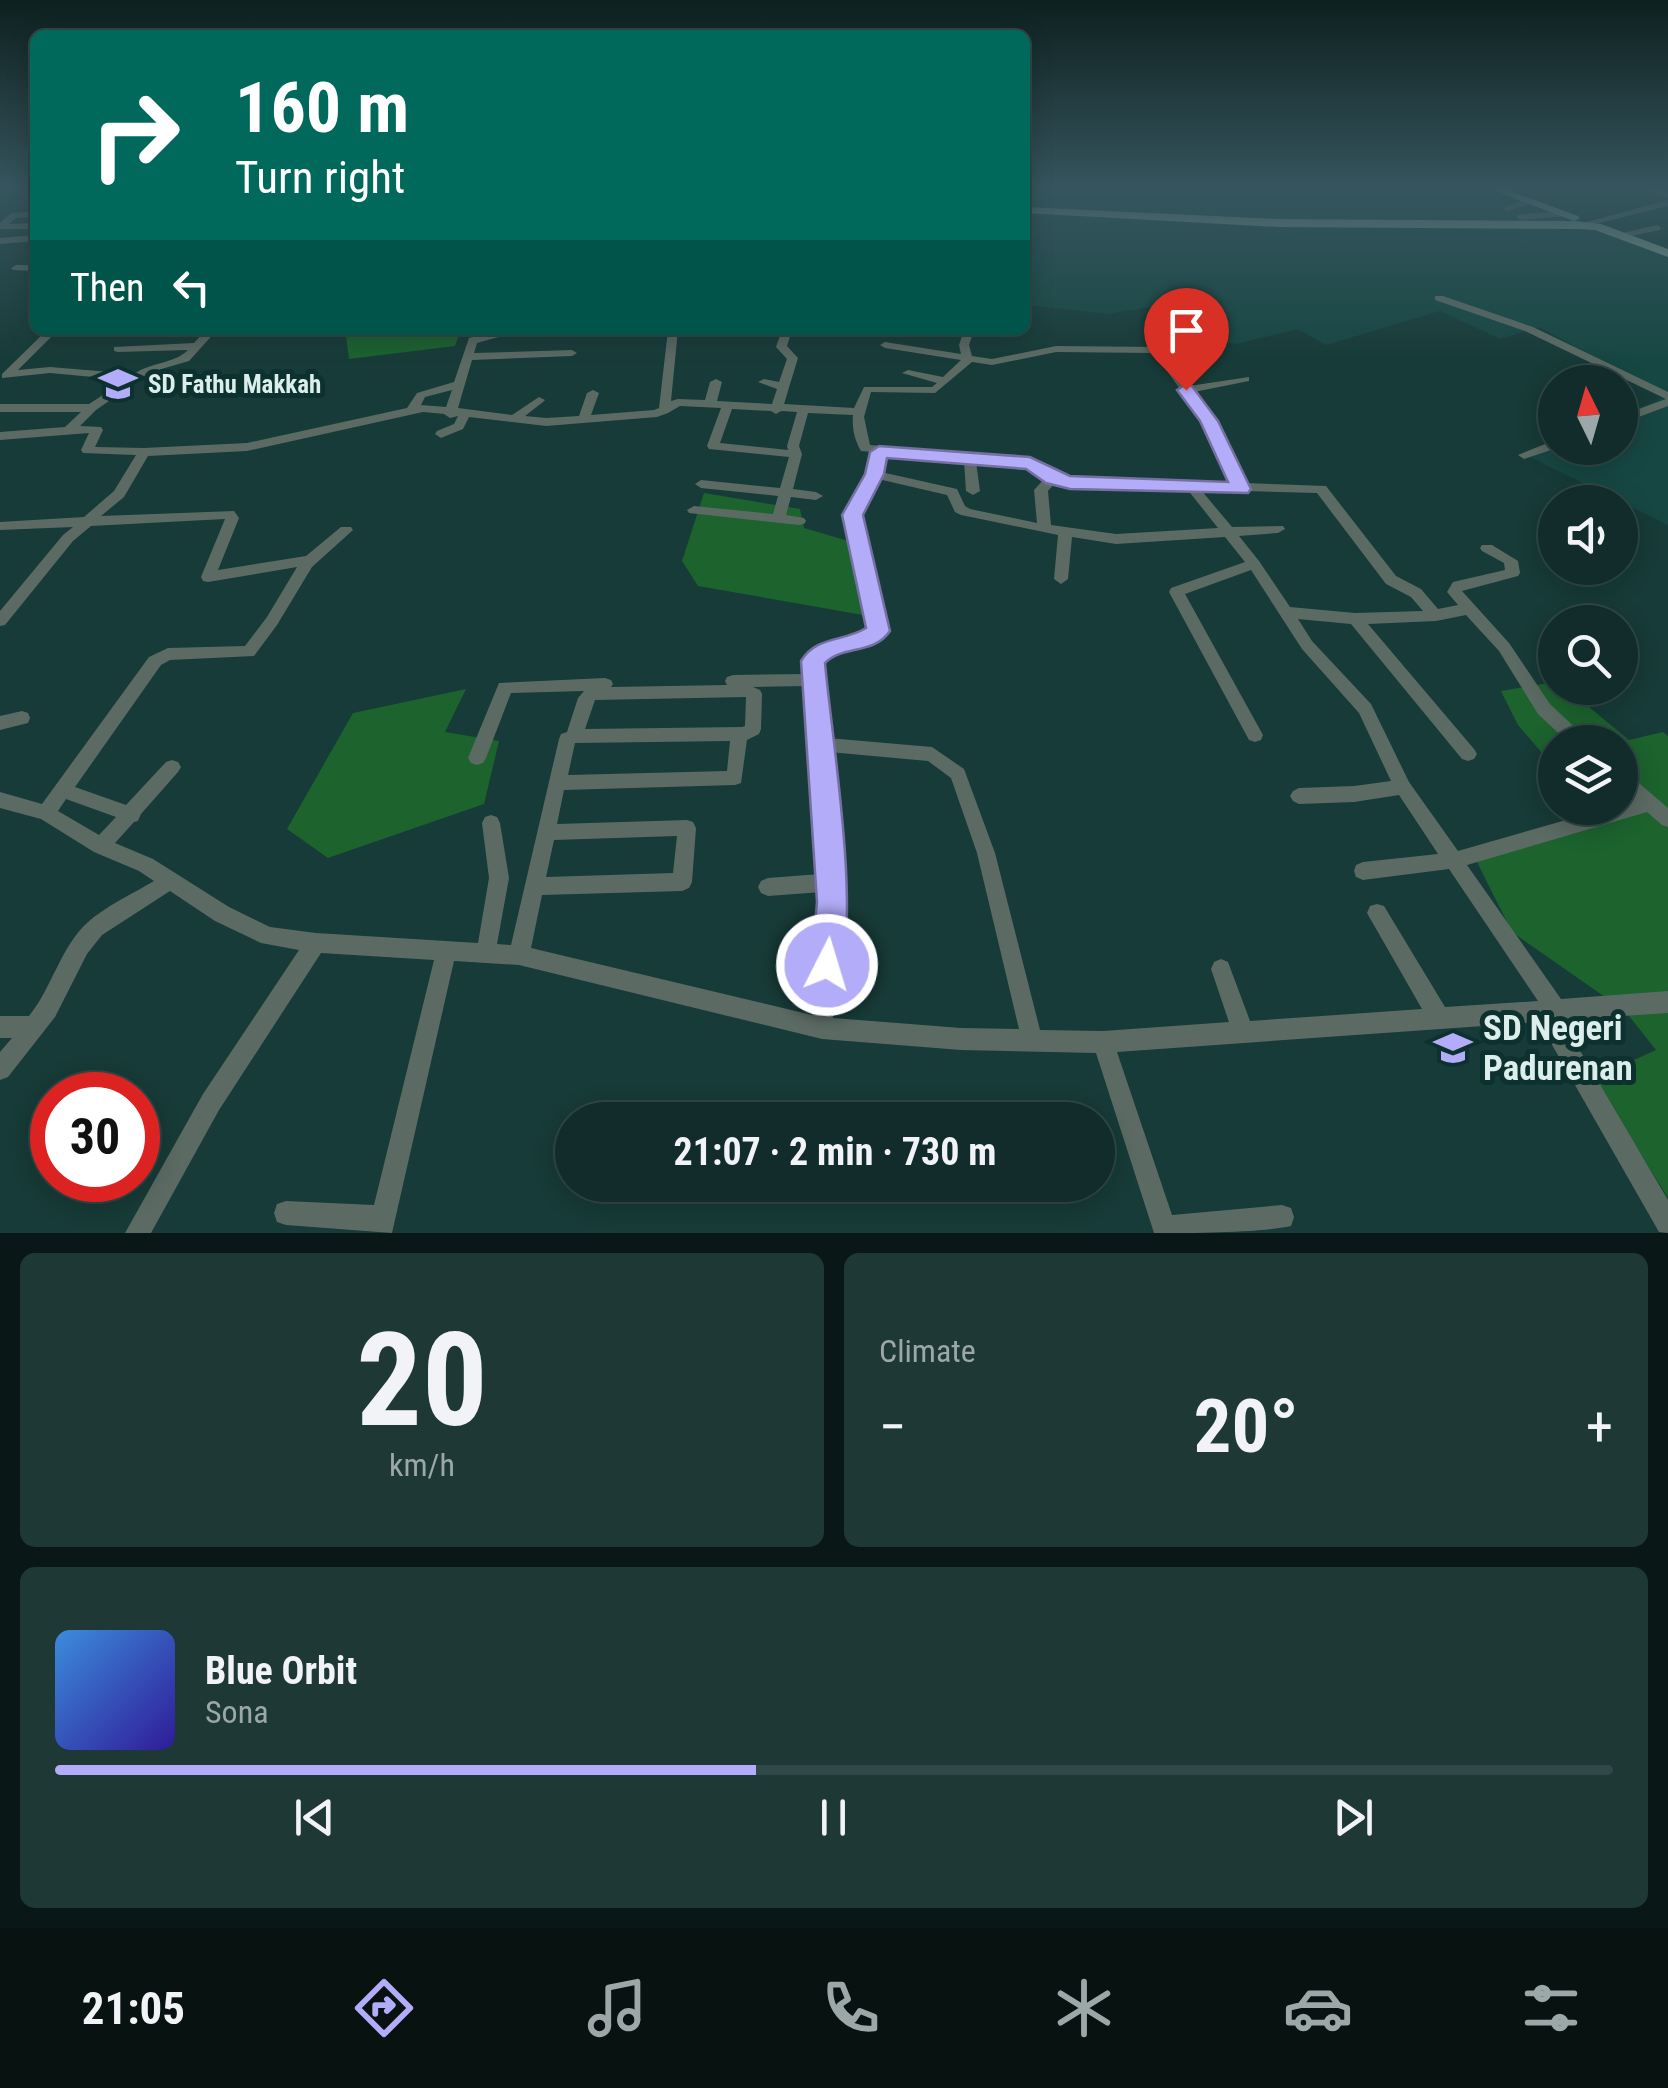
<!DOCTYPE html>
<html lang="en">
<head>
<meta charset="utf-8">
<style>
  body { margin:0; font-family:"Roboto Condensed",sans-serif; background:#1e3836; color:#f1f3f6; height:100vh; display:flex; flex-direction:column; font-size:38px; white-space:nowrap }
  * { box-sizing:border-box; margin:0 }
  p { font-size:32px; color:#9ca7a8 }
  .icon { flex:none; width:55px; height:55px; fill:none; stroke:currentColor; stroke-width:2; stroke-linecap:round; stroke-linejoin:round }
  .map { position:relative; height:1233px; overflow:hidden }
  .drawer { display:flex; flex-direction:column; gap:20px; padding:20px; background:#091817; flex:1 }
  .drawer>* { flex:none }
  .top-card { position:absolute; left:30px; top:30px; width:1000px; height:305px; border-radius:15px; box-shadow:0 5px 25px #0003,0 0 0 2px #304847; background:#00695c; color:#fff; overflow:hidden }
  .needle { width:65px; rotate:355deg }
  .fabs { position:absolute; left:1538px; top:365px; display:grid; gap:20px }
  .fabs a { display:grid; place-items:center; width:100px; height:100px; border-radius:50%; background:#112c2a; box-shadow:0 5px 25px #0003,0 0 0 2px #304847; font-size:50px }
  .speed { position:absolute; left:30px; top:1072px; display:flex; gap:20px; font-size:50px; font-weight:700; text-align:center }
  .speed>* { display:grid; place-content:center; width:130px; height:130px; border-radius:50%; background:#112c2a; box-shadow:0 5px 25px #0003,0 0 0 2px #304847; line-height:1 }
  .speed .limit { border:15px solid #d22; background:#fff; color:#111 }
  .pin { position:absolute; display:grid; place-items:center; width:85px; height:85px; color:#fff; margin:-102px -42px; border-radius:50% 50% 50% 0; rotate:-45deg; box-shadow:0 0 10px #0007 }
  .pin .icon { rotate:45deg }
  .me { position:absolute; width:110px; margin:-55px; rotate:5deg; stroke-linejoin:round; filter:drop-shadow(0 0 8px #0008) }
  .turn { display:flex; align-items:center; gap:35px; height:210px; padding:0 40px; font-size:45px }
  .turn .icon { width:130px; height:130px; stroke-width:2.5 }
  .turn b { display:block; font-size:70px; line-height:85px }
  .then { display:flex; align-items:center; height:95px; padding:0 40px; background:#0003; gap:20px; font-size:38px }
  .big { font-size:75px; font-weight:700; line-height:1.1 }
  .drawer .widget { flex:1; display:flex; flex-direction:column; justify-content:center; gap:15px; min-width:0; padding:0 35px; border-radius:15px; background:#1e3836 }
  .drawer .dial { align-items:center; gap:0 }
  .dial b { font-size:130px; line-height:1 }
  .song { display:flex; align-items:center; gap:30px }
  .cover { width:120px; height:120px; border-radius:15px; background:linear-gradient(135deg,hsl(210 70% 55%),hsl(250 70% 35%)) }
  .played { height:10px; border-radius:5px; background:linear-gradient(90deg,#b3acf9 45%,#304847 45%) }
  .keys { display:flex; justify-content:space-around; direction:ltr }
  .heat { display:flex; justify-content:space-between; align-items:center; font-size:55px; direction:ltr }
  .drawer .tiles { flex:1; display:grid; gap:20px; grid-template-columns:1fr 1fr }
  .widget:last-child { grid-column:span 2 }
  .trip { position:absolute; left:555px; top:1102px; width:560px; height:100px; border-radius:50px; background:#112c2a; box-shadow:0 5px 25px #0003,0 0 0 2px #304847; font-weight:700; line-height:100px; text-align:center }
  .dock { display:flex; height:160px; justify-content:space-around; align-items:center; background:#071211; color:#9ca7a8 }
  .dock .icon { width:70px; height:70px }
  .dock .current { color:#b3acf9 }
  .dock b { font-size:45px; color:#f1f3f6 }
  .map>svg:first-child { display:block }
  .built { fill:#174743 }
  .green { fill:#1c632e }
  .lines { fill:none; stroke-linecap:round; stroke-linejoin:round }
  .minor { fill:#5c6a64; fill-rule:evenodd }
  .major { fill:#829d92; fill-rule:evenodd }
  .route { fill:#b3acf9; stroke:#7470a2; stroke-width:2.5 }
  .labels { text-anchor:middle; stroke-width:10; stroke-linejoin:round; paint-order:stroke }
  .far-poi-label { font-size:25px; font-weight:bold; fill:#dbeeec; stroke:#0c312e; text-anchor:start }
  .near-poi-label { font-size:35px; font-weight:bold; fill:#dbeeec; stroke:#0c312e; text-anchor:start }
</style>
</head>
<body>
<div class="map">
<svg width="1668" height="1233" viewBox="0 0 1668 1233">
  <rect width="100%" height="100%" fill="#173b38"/>
  <path class="built" d="M1025,189L1162,195L1161,189H1496L1668,253V525L1528,456L1555,448H1620V416L1667,396L1539,327L1500,339L1440,311L1326,345L1298,329L1236,344L1170,334L1158,306L1107,314L1025,305Z"/>
  <path class="green" d="M350,330H461L455,346L349,359L346,336Z
    M704,493L800,509L804,528L869,547V579L880,618L698,586L682,561Z
    M1555,682V688H1566L1629,740L1663,732L1668,736V1198L1594,1078L1656,1050L1625,1011L1512,932L1476,860L1594,813L1589,808H1620V742H1555V768L1518,725L1501,691Z
    M466,689L445,732L499,741L484,804L328,858L287,829L353,713Z"/>
  <g class="lines">
    <path class="minor" d="M1647,189L1668,191V197L1648,191Z
      M1529,198L1532,199V203L1507,211L1503,208Z
      M1668,200V206L1587,226L1583,223Z
      M35,211V217L16,218L9,224L35,223V229H0V223L11,213Z
      M1563,211L1567,214L1566,216L1520,220L1516,217L1520,214Z
      M1657,225L1661,228L1660,230L1620,238L1615,235Z
      M35,235V241L0,244V238Z
      M16,265H35V271L13,270L11,268Z
      M1435,296H1443L1533,327L1668,392V406L1620,424V416L1666,399L1525,331L1435,300Z
      M47,330H58L18,370L50,367L134,374C151,362 174,364 188,350L118,352L114,351V347L194,343L206,330H217L189,361L151,372L96,410L80,426L101,427L103,430L95,447L144,448L247,443L407,408L417,393L454,382L469,338L501,330H523L477,343L474,353L572,350L577,353L572,356L472,360L458,408L512,415L539,397L545,400L543,402L525,416L546,418L579,416L587,393L593,390L599,393L591,415L654,410L659,408L668,330H678L671,401L678,399L705,400L710,382L716,379L722,382L717,401L772,404L777,389L758,382L764,379L779,382L787,359L776,347L782,330H792L787,346L798,358L784,404L854,408L864,387H932L937,383L902,373L908,370L943,377L961,360L885,348L880,345L885,342L961,354L959,345L964,330H974L969,345L972,356L992,359L1056,346L1157,347L1161,348L1189,386L1249,377V381L1194,392L1215,421L1245,483L1326,486L1396,576L1421,589L1438,609L1458,605L1447,592L1453,582L1505,570L1504,563L1482,551L1480,548L1482,545H1492L1518,561L1520,573L1518,576L1462,591L1509,643L1550,704L1585,737L1587,742H1568L1538,714L1499,651L1466,615L1436,621L1368,624L1474,749L1477,754L1474,759L1468,761L1462,759L1351,624L1298,619L1312,641L1371,704L1409,782L1458,851L1608,808H1620V804L1634,800L1620,788V770L1626,772L1668,808V827L1662,825L1647,812L1467,865L1561,999L1668,991V1013L1562,1020L1668,1200V1233L1659,1232L1539,1022L1117,1052L1172,1215L1282,1205L1291,1208L1294,1217L1291,1226C1257,1233 1191,1233 1154,1233L1096,1053L961,1050L822,1039L519,965L454,961L392,1233L286,1225L277,1222L274,1213L277,1204L286,1201L374,1205L434,960L321,953L219,1110L151,1233H125L203,1094L299,950L261,943L215,921L170,891L102,935L87,954L55,1017L8,1077L0,1080V1052L12,1038H0V1016H29C52,988 60,948 87,923C104,907 134,893 154,881L139,871L94,852L41,819L0,808V792L42,804L149,657L168,648L245,646L267,617L297,567L208,582L203,581L201,577L225,519L91,526L73,541L5,625L0,626V611L63,535L73,527L0,530V522L84,517L114,491L136,455L83,453L81,450L89,433L0,440V432L65,427L81,412H0V404H89L126,380L50,373L2,378V374ZM1056,352L1154,353L1203,421L1231,482L1070,478L1056,476L1030,459L870,445L864,417L871,392L935,393L972,362L992,365ZM452,390L446,407L421,405L425,397ZM680,406L721,408L707,446L709,449L789,457L780,488L701,480L695,484L701,488L778,496L773,514L694,506L687,510L689,513L799,525L804,524L806,521L804,518L786,515L791,497L816,500L823,496L816,492L793,489L802,454L799,446L808,413L853,415C852,428 854,439 861,451L873,452L868,474L845,515L871,629L856,637L811,649L805,661L806,674L733,675L727,677L725,681L727,685L611,687L613,684L611,680L605,678L499,683L468,758L471,763L477,765L483,763L486,758L511,693L584,691L578,698L567,732L561,734L559,739L511,945L497,944L509,878L500,823L497,817L491,815L485,817L482,823L489,878L478,943L316,933L270,927L229,907L153,859L115,843L134,822L138,821L141,814L178,772L181,767L178,762L172,760L166,762L126,805L75,787L161,665L170,660L254,656L277,625L312,567L353,530L351,527H341L306,556L218,570L239,518L234,511L101,516L124,497L148,456L247,451L423,412L444,414L450,418L458,416L454,424L437,431L435,434L441,438L463,429L469,417L546,426L657,417L668,413ZM732,409L771,411L776,414L781,411L797,412L787,446L788,450L720,443ZM885,454L964,461L966,491L973,495L980,491L976,462L1027,466L1044,479L1034,490L1037,523L970,509L965,506L957,489L881,472ZM878,479L947,495L955,512L961,515L1058,535L1054,579L1061,584L1068,579L1072,537L1116,544L1225,537L1245,562L1171,588L1169,592L1249,740L1255,742L1261,740L1263,735L1185,594L1251,570L1302,649L1359,713L1391,781L1354,786L1299,788L1293,791L1290,796L1293,801L1299,804L1354,802L1399,795L1438,854L1363,862L1356,865L1354,871L1356,877L1363,880L1449,869L1538,1001L1445,1007L1384,906L1377,904L1370,906L1367,913L1422,1009L1250,1021L1228,962L1221,959L1214,962L1211,969L1229,1022L1103,1031L1040,1030L995,853L964,769L932,747L828,738L821,661L823,657L866,646L887,631L859,515ZM1055,483L1187,489L1218,528L1116,534L1051,525L1048,491ZM1201,490L1236,491L1241,493L1246,491L1317,493L1386,584L1411,597L1423,611L1355,613L1290,607L1259,561L1239,536L1278,533L1285,529L1283,526L1232,527ZM807,686L820,874L768,878L761,881L758,887L761,893L768,896L822,892L812,1015L531,948L542,895L682,891L689,888L692,882L696,828L693,822L687,820L557,824L564,790L735,785L741,783L747,740L759,734L761,729L762,694L760,690L753,687ZM746,697L745,726L742,727L585,729L595,700ZM730,741L727,771L568,775L575,743ZM829,752L928,761L951,778L977,853L1019,1029L961,1028L833,1018L842,902ZM66,799L116,817L99,835L58,811ZM677,836L673,873L546,877L554,840Z
      M1555,440L1557,448L1524,459L1518,455Z
      M22,711L28,713L30,718L28,723L0,730V716Z"/>
    <path class="major" d="M1490,189H1505L1578,216L1580,218L1574,221L1601,224L1668,249V257L1595,230L1579,229L1278,227L1025,213V207L1278,219L1574,221Z"/>
  </g>
  <linearGradient id="sky" x2="0" y2="1"><stop stop-color="#0d201f"/><stop offset="0.52" stop-color="#36555e"/><stop offset="1" stop-color="#36555e" stop-opacity="0"/></linearGradient>
  <rect width="1668" height="361" fill="url(#sky)"/>
  <path class="route" d="M1186,384L1192,386L1218,421L1251,489L1248,493L1070,489L1046,483L1026,469L887,458L884,474L863,515L890,631C874,655 842,645 825,663C831,732 862,919 838,976L827,980L816,976L811,965L817,902L801,661C816,636 843,642 866,628L842,515L865,474L870,452L879,446L1030,457L1070,476L1228,482L1200,421L1177,390Z"/>
  <defs>
    <g id="school-bare" transform="scale(3)"><path d="M0-5L7-2L0 1L-7-2ZM-4 1L0 2.5L4 1V4Q0 6-4 4Z" fill="#b3acf9" stroke="#0c312e" stroke-width="2.5" paint-order="stroke"/></g>
  </defs>
  <g fill-rule="evenodd">
    <use href="#school-bare" x="118" y="384"/>
    <use href="#school-bare" x="1453" y="1048"/>
  </g>
  <g class="labels">
    <g class="far-poi-label">
      <text x="148" y="393">SD Fathu Makkah</text>
    </g>
    <g class="near-poi-label">
      <text x="1483" y="1040">SD Negeri<tspan x="1483" dy="40">Padurenan</tspan></text>
    </g>
  </g>
</svg>
<div class="fabs">
<a><svg class="needle" viewBox="-14 -14 28 28"><path d="M0-13l5 13h-10z" fill="#e53935"/><path d="M0 13l5-13h-10z" fill="#9ca7a8"/></svg></a>
<a><svg class="icon" aria-label="sound" viewBox="0 0 24 24"><path d="M4 9h4l5-4v14l-5-4H4zM17 9q2 3 0 6"/></svg></a>
<a><svg class="icon" aria-label="search" viewBox="0 0 24 24"><circle cx="10" cy="10" r="6"/><path d="M15 15l6 6"/></svg></a>
<a><svg class="icon" aria-label="layers" viewBox="0 0 24 24"><path d="M12 4l9 5-9 5-9-5zM3 14l9 5 9-5"/></svg></a>
</div>
<div class="speed"><div class="limit">30</div></div>
<div class="pin" style="left:1186px;top:390px;background:#d93025"><svg class="icon" aria-label="arrive" viewBox="0 0 24 24"><path d="M6 21V4h12l-3 4 3 4H6"/></svg></div>
<svg class="me" style="left:827px;top:965px" viewBox="-20 -20 40 40"><circle r="17" fill="#b3acf9" stroke="#fff" stroke-width="3"/><path d="M0-11L8 9 0 5-8 9z" fill="#fff"/></svg>
<div class="trip">21:07 · 2 min · 730 m</div>
<div class="top-card">
<div class="turn"><svg class="icon" aria-label="right" viewBox="0 0 24 24"><path d="M7 20v-9h11M14 6l5 5-5 5"/></svg><div><b>160 m</b>Turn right</div></div>
<div class="then">Then<svg class="icon" aria-label="left" viewBox="0 0 24 24"><path d="M17 20v-9H6M10 6l-5 5 5 5"/></svg></div>
</div>
</div>
<section class="drawer">
<div class="tiles">
<div class="widget dial"><b>20</b><p>km/h</p></div>
<div class="widget"><p>Climate</p>
<div class="heat"><a>−</a><b class="big">20°</b><a>+</a></div>
</div>
<div class="widget">
<div class="song"><i class="cover"></i><div><b>Blue Orbit</b><p>Sona</p></div></div>
<div class="played"></div>
<div class="keys"><svg class="icon" aria-label="previous" viewBox="0 0 24 24"><path d="M18 5L8 12l10 7zM5 5v14"/></svg><svg class="icon" aria-label="pause" viewBox="0 0 24 24"><path d="M8 5v14M16 5v14"/></svg><svg class="icon" aria-label="next" viewBox="0 0 24 24"><path d="M6 5l10 7-10 7zM19 5v14"/></svg></div>
</div>
</div>
</section>
<nav class="dock">
<b>21:05</b>
<svg class="icon current" aria-label="directions" viewBox="0 0 24 24"><path d="M12 3l9 9-9 9-9-9zM9 14v-3h6M13 9l2 2-2 2"/></svg>
<svg class="icon" aria-label="music" viewBox="0 0 24 24"><path d="M9 18V5l10-2v13"/><circle cx="6" cy="18" r="3"/><circle cx="16" cy="16" r="3"/></svg>
<svg class="icon" aria-label="phone" viewBox="0 0 24 24"><path d="M5 4h4l2 5-3 2q2 4 5 5l2-3 5 2v4C11 20 4 13 5 4z"/></svg>
<svg class="icon" aria-label="climate" viewBox="0 0 24 24"><path d="M12 3v18M4 7l16 10M4 17L20 7"/></svg>
<svg class="icon" aria-label="car" viewBox="0 0 24 24"><path d="M5 17H2v-5l4-1 3-4h7l3 4 3 1v5h-3M9 17h6M6 11h13"/><circle cx="7" cy="17" r="2"/><circle cx="17" cy="17" r="2"/></svg>
<svg class="icon" aria-label="filters" viewBox="0 0 24 24"><path d="M4 7h16M4 17h16"/><circle cx="9" cy="7" r="2"/><circle cx="15" cy="17" r="2"/></svg>
</nav>
</body>
</html>
